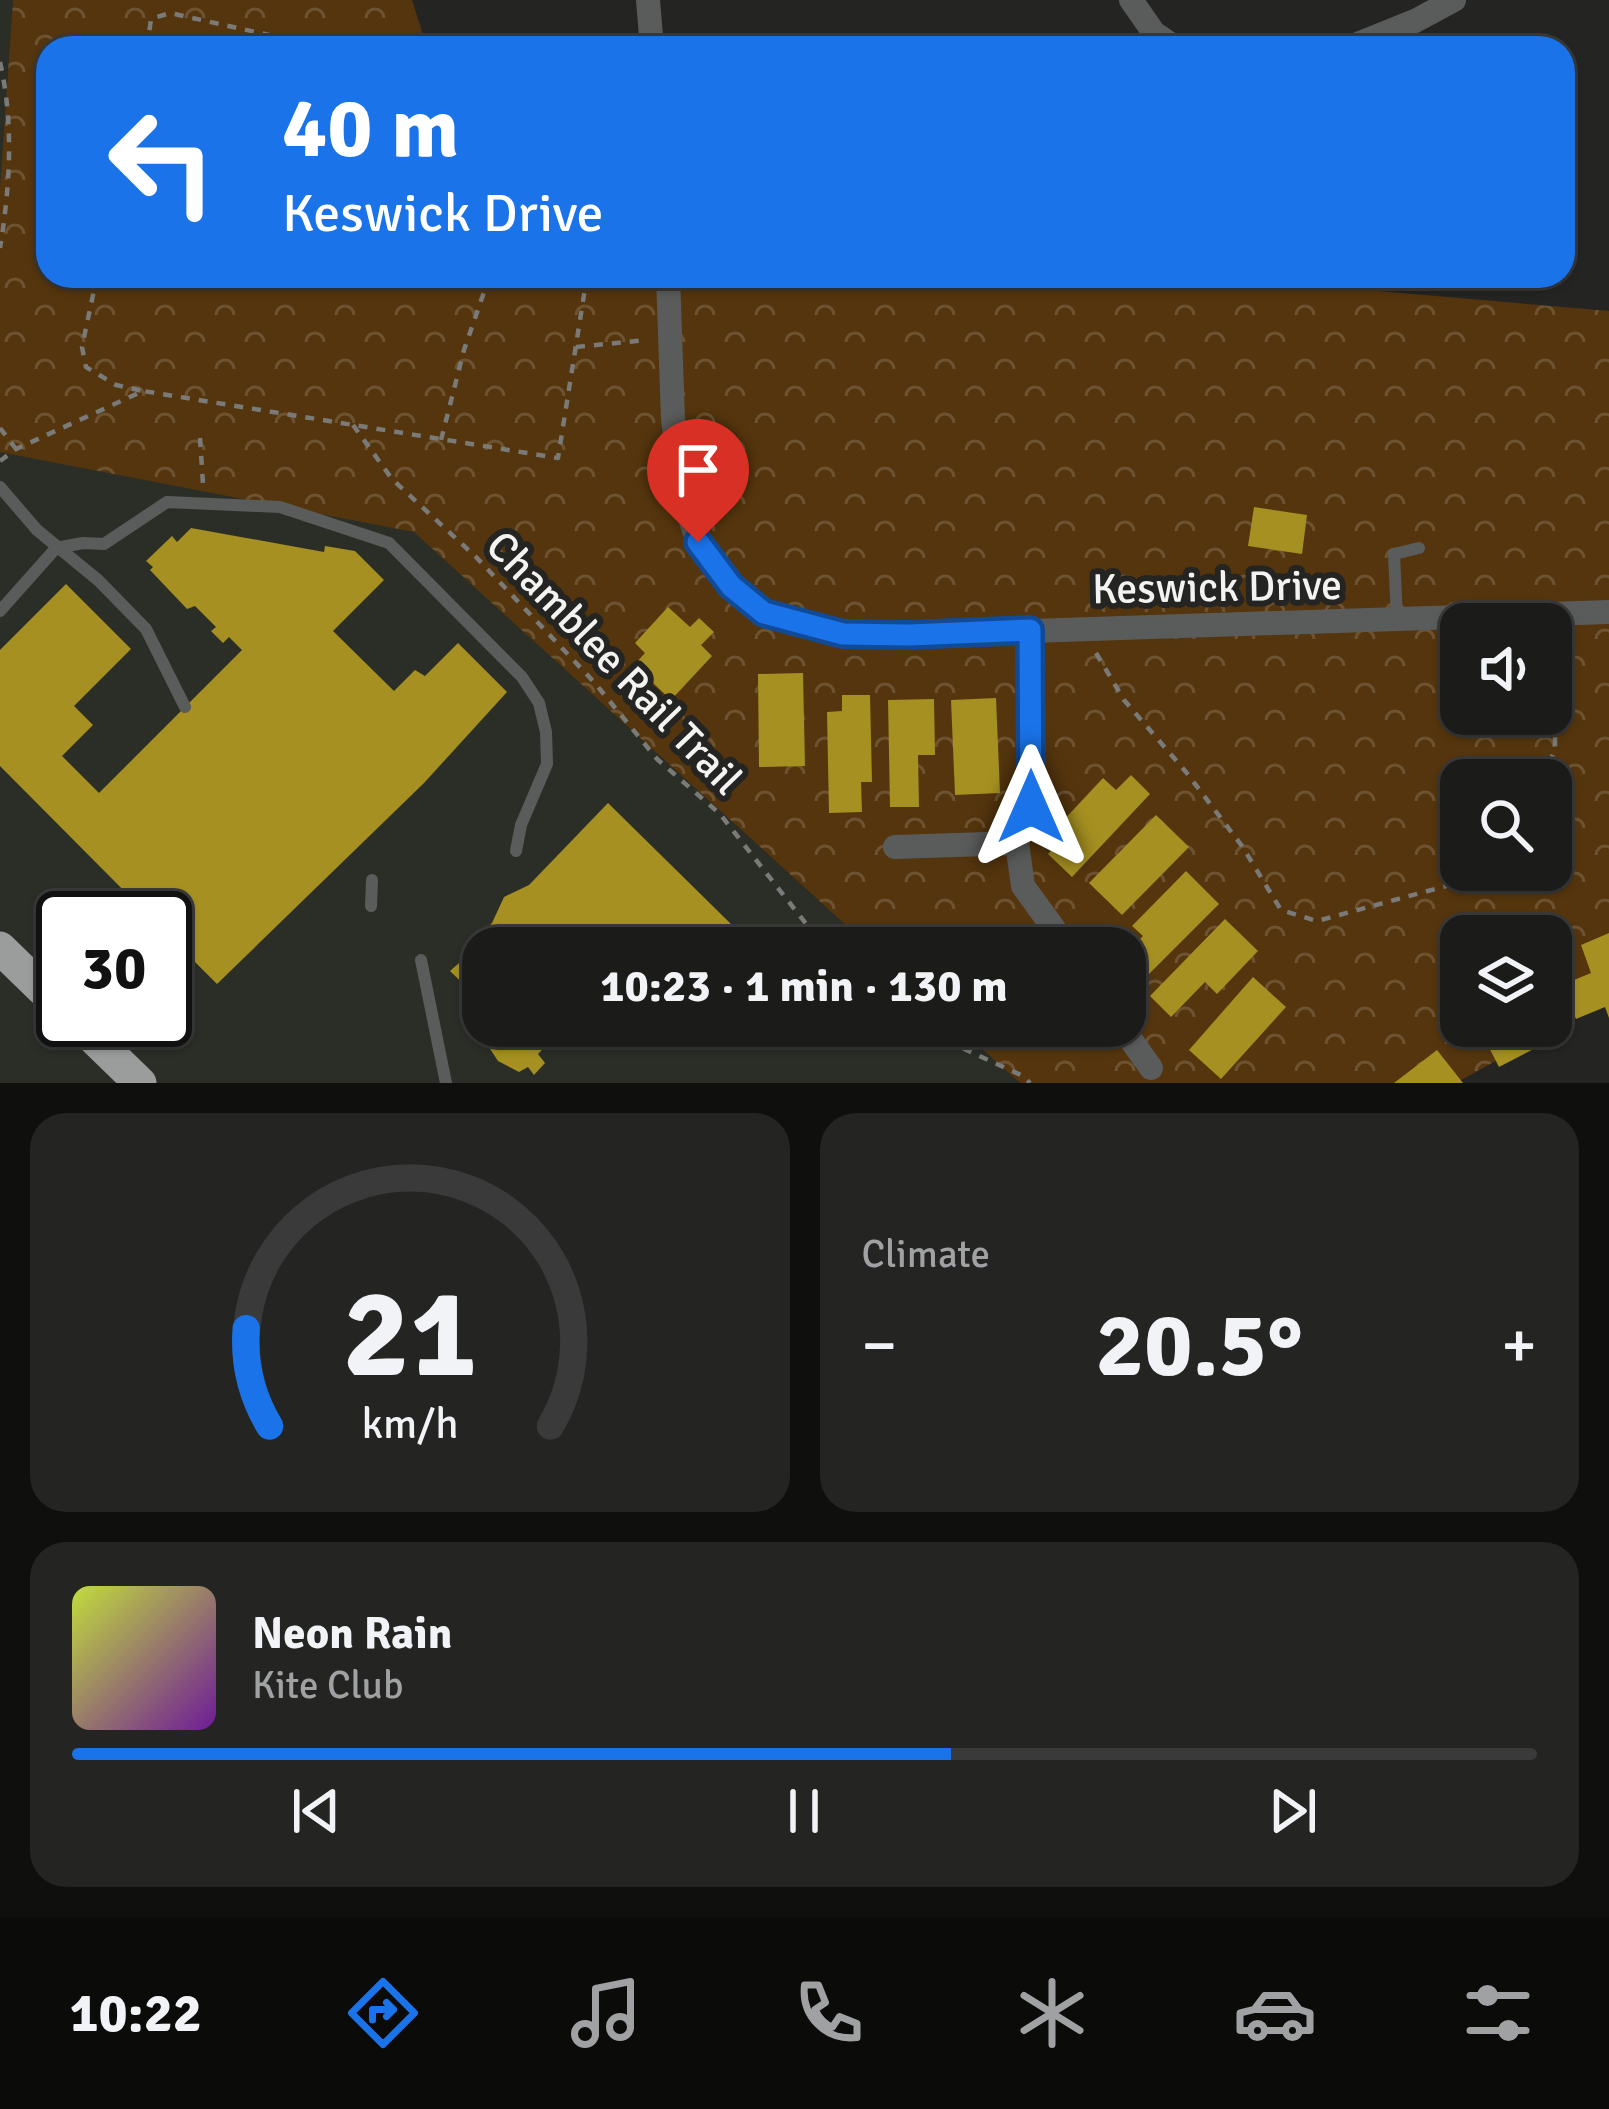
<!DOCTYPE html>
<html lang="en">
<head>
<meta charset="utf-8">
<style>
  body { margin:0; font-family:Signika,sans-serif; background:#242523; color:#f1f3f6; height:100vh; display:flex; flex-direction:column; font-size:45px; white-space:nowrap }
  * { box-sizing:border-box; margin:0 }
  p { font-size:39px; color:#a0a1a2 }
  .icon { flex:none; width:66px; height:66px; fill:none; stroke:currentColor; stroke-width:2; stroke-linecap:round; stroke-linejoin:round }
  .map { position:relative; height:1083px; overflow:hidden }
  .details { display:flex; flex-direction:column; gap:30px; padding:30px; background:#0f0f0e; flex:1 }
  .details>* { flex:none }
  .banner { position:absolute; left:36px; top:36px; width:1539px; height:252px; border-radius:36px; box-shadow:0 3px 9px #0004,0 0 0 3px #393a39; background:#1a73e8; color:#fff; overflow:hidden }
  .tools { position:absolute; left:1440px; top:603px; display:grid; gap:24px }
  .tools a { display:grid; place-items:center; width:132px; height:132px; border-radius:24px; background:#1b1c1a; box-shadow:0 3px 9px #0004,0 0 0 3px #393a39; font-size:60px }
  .speed { position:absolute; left:36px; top:891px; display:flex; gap:24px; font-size:60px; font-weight:700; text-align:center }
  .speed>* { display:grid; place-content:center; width:156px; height:156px; border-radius:50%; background:#1b1c1a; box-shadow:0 3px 9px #0004,0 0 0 3px #393a39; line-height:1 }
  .speed .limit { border:6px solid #111; border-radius:18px; background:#fff; color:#111 }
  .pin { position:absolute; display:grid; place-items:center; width:102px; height:102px; color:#fff; margin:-123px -51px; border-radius:50% 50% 50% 0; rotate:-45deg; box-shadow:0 0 12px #0007 }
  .pin .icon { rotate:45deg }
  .me { position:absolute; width:132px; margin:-66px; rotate:0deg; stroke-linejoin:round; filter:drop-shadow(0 0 9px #0008) }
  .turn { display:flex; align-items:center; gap:42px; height:252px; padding:0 48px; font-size:54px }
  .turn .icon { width:156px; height:156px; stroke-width:2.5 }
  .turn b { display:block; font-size:84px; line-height:102px }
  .big { font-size:90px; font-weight:700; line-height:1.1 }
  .details .tile { flex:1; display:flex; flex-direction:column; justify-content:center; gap:18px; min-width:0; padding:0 42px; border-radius:36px; background:#242523 }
  .details .dial { align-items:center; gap:0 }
  .dial svg { height:312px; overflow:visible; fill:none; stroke:#393a39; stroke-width:7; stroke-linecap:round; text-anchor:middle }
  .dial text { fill:#f1f3f6; stroke:none }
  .song { display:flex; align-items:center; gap:36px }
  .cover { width:144px; height:144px; border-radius:18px; background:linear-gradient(135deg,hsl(70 70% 55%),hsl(280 70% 35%)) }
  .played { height:12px; border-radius:6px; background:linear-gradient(90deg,#1a73e8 60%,#393a39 60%) }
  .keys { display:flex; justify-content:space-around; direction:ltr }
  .heat { display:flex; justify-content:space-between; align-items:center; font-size:66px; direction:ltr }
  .details .tiles { flex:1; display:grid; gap:30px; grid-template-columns:1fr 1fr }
  .tile:last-child { grid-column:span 2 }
  .trip { position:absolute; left:462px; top:927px; width:684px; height:120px; border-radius:36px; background:#1b1c1a; box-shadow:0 3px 9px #0004,0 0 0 3px #393a39; font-weight:700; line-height:120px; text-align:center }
  .tab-bar { display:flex; height:192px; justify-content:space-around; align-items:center; background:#0b0b0a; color:#a0a1a2 }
  .tab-bar .icon { width:84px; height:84px }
  .tab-bar .current { color:#1a73e8 }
  .tab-bar b { font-size:54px; color:#f1f3f6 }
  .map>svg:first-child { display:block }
  .built { fill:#2b2e27; fill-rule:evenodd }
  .park { fill:url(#park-crowns); fill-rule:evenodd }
  .building { fill:#a59021 }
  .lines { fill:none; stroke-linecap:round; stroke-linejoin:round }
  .path { stroke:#7a7b79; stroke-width:4.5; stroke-dasharray:9 9; stroke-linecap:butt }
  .service { stroke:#5a5c5b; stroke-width:12 }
  .minor { stroke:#5a5c5b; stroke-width:24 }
  .trunk { stroke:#9a9d9c; stroke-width:33 }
  .route-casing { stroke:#114b97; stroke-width:30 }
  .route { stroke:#1a73e8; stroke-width:21 }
  .labels { text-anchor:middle; stroke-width:12; stroke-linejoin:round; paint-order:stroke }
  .street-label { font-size:42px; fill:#f3f3f2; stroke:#242523 }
</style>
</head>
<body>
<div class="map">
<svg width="1609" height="1083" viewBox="0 0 1609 1083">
  <defs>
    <pattern id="park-crowns" width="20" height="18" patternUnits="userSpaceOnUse" patternTransform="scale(3)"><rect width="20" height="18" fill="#54350d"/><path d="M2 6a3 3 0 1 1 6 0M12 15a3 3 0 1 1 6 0" fill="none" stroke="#6d5331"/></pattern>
  </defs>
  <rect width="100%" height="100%" fill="#242523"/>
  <path class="built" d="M0,0H13L0,188Z
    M0,416L333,437L554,646L552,658L871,948H483V1026H957L1020,1083H0ZM63,918H165V1020H63Z"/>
  <path class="park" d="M13,0H412L427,48H48V276H1205L1609,311V998L1456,1083H1020L957,1026H1125V948H871L414,532L0,452V188ZM1461,624H1551V714H1461ZM1461,780H1551V870H1461ZM1461,936H1551V1026H1461Z"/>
  <path class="building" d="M1254,507L1307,515L1302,554L1248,546Z
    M191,528L324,552L325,546L355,551L384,580L333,631L394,691L415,670L425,676L458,643L507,692L424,783L217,984L165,932V918H151L0,766V650L66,584L131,649L74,706L93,725L62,756L99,793L242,650L229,637L223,643L211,631L216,627L195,606L187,609L150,570L153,567L146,561L172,536L177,542Z
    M668,607L690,627L699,618L714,632L701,645L712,656L671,700L634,665L645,653L635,643Z
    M803,673L805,766L759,767L758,674Z
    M842,695H870L872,782H861L862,812L829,813L827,712L842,711Z
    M996,698L1000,793L955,795L951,700Z
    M934,699L935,755H918L919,807H890L888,700Z
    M1131,775L1150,794L1072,877L1048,854L1068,833L1059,825L1103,778L1116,790Z
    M608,803L731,924L708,948H483V1003L450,971L476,948L473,943L492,923L504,897L529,885Z
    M1156,815L1189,847L1122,915L1089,883Z
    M1186,871L1219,904L1147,976L1125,954L1143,936L1132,926Z
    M1225,919L1258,951L1217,994L1205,982L1171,1017L1150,996Z
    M1609,933V1018L1605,1007L1576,1019L1562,985L1591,973L1581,945Z
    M1253,977L1286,1007L1221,1079L1189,1050Z
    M1551,1016L1561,1035L1499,1067L1478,1026H1551Z
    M491,1026H565L538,1054L545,1063L534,1075L528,1067L519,1072L498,1061L481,1035Z
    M1437,1050L1463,1083H1394Z"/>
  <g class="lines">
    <path class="path" d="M147,48L151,19L170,13L296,41L314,48
      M0,62C14,123 10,187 0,248
      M97,276L82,347L86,367L116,385L143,391
      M576,347L647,340
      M353,425L392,479L476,557L594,682L657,759L720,814L825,948
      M0,428L16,449
      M200,438L203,484
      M441,440L464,350L484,292L482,276
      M0,461L16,449L143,391L558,458L587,276
      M1096,653L1124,700L1186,772L1242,846L1281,910L1317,921L1472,879L1479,870
      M1543,780L1555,749V638
      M914,1026L1023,1076L1030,1083"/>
    <path class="service" d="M0,487L37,530L98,580L146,629L185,707
      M0,611L56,548L83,543L104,544L167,502L280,507L389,543L522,677L539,703L546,732L547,764L521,825L516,851
      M1397,619L1394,554L1419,548
      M371,906L372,880
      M421,960L446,1083"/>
    <path class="minor" d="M648,0L652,48
      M1131,0L1154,33L1176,48
      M1348,48L1415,21L1454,0
      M668,276L673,419L682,495L698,542L731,586L764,613L843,633L909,635L1609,612
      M1029,630L1031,807L1017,843L1023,886L1068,948
      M895,847L1017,843
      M1121,1026L1151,1068"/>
    <path class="trunk" d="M0,948L63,1009
      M75,1020L140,1083"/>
  </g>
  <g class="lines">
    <g class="route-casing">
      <path id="route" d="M698,542L731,586L764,613L843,634L909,635L1030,630L1031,807"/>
    </g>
    <use href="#route" class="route"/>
  </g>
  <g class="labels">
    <g class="street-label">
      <text transform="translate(1217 586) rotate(-1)" y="15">Keswick Drive</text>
      <text transform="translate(615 662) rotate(46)" y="15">Chamblee Rail Trail</text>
    </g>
  </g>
</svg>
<div class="tools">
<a><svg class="icon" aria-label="sound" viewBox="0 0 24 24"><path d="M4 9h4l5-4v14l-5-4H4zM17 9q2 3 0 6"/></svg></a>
<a><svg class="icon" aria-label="search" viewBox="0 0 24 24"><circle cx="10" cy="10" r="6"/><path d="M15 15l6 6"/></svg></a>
<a><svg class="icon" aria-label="layers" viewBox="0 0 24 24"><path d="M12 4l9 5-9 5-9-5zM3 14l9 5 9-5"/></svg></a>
</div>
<div class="speed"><div class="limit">30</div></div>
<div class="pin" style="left:698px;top:542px;background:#d93025"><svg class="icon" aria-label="arrive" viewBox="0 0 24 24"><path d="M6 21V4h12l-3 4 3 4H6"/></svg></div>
<svg class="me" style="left:1031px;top:807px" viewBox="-20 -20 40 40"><path d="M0-17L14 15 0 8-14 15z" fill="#1a73e8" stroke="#fff" stroke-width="4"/></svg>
<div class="trip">10:23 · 1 min · 130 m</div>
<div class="banner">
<div class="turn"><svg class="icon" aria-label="left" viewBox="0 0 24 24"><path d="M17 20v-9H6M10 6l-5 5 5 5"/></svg><div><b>40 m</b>Keswick Drive</div></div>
</div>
</div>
<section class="details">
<div class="tiles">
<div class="tile dial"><svg viewBox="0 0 100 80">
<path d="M14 69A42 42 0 1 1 86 69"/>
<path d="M14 69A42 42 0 0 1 8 44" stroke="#1a73e8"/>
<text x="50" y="56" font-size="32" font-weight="700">21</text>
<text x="50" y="72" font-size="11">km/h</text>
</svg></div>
<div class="tile"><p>Climate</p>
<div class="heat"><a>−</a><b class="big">20.5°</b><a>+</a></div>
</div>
<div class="tile">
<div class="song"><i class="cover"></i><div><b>Neon Rain</b><p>Kite Club</p></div></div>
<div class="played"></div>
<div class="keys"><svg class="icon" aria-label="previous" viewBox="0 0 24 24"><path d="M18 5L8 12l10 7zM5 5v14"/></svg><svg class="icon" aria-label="pause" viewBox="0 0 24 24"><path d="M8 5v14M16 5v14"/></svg><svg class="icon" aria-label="next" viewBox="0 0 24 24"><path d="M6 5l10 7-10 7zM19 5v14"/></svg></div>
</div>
</div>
</section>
<nav class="tab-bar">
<b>10:22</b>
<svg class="icon current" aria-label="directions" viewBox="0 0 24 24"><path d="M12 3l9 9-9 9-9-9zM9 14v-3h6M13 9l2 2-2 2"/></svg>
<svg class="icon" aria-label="music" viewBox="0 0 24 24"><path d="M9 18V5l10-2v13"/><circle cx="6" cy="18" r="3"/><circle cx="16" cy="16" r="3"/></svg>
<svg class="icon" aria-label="phone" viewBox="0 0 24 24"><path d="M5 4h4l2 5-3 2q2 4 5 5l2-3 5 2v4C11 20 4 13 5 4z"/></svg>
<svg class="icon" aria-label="climate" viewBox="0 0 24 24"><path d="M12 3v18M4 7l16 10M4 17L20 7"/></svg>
<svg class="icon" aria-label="car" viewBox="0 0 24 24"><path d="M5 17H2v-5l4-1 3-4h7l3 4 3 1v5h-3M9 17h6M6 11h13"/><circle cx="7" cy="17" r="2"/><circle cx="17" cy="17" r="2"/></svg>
<svg class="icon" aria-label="filters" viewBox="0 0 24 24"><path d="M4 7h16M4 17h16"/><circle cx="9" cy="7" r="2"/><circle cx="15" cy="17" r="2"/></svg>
</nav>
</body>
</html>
